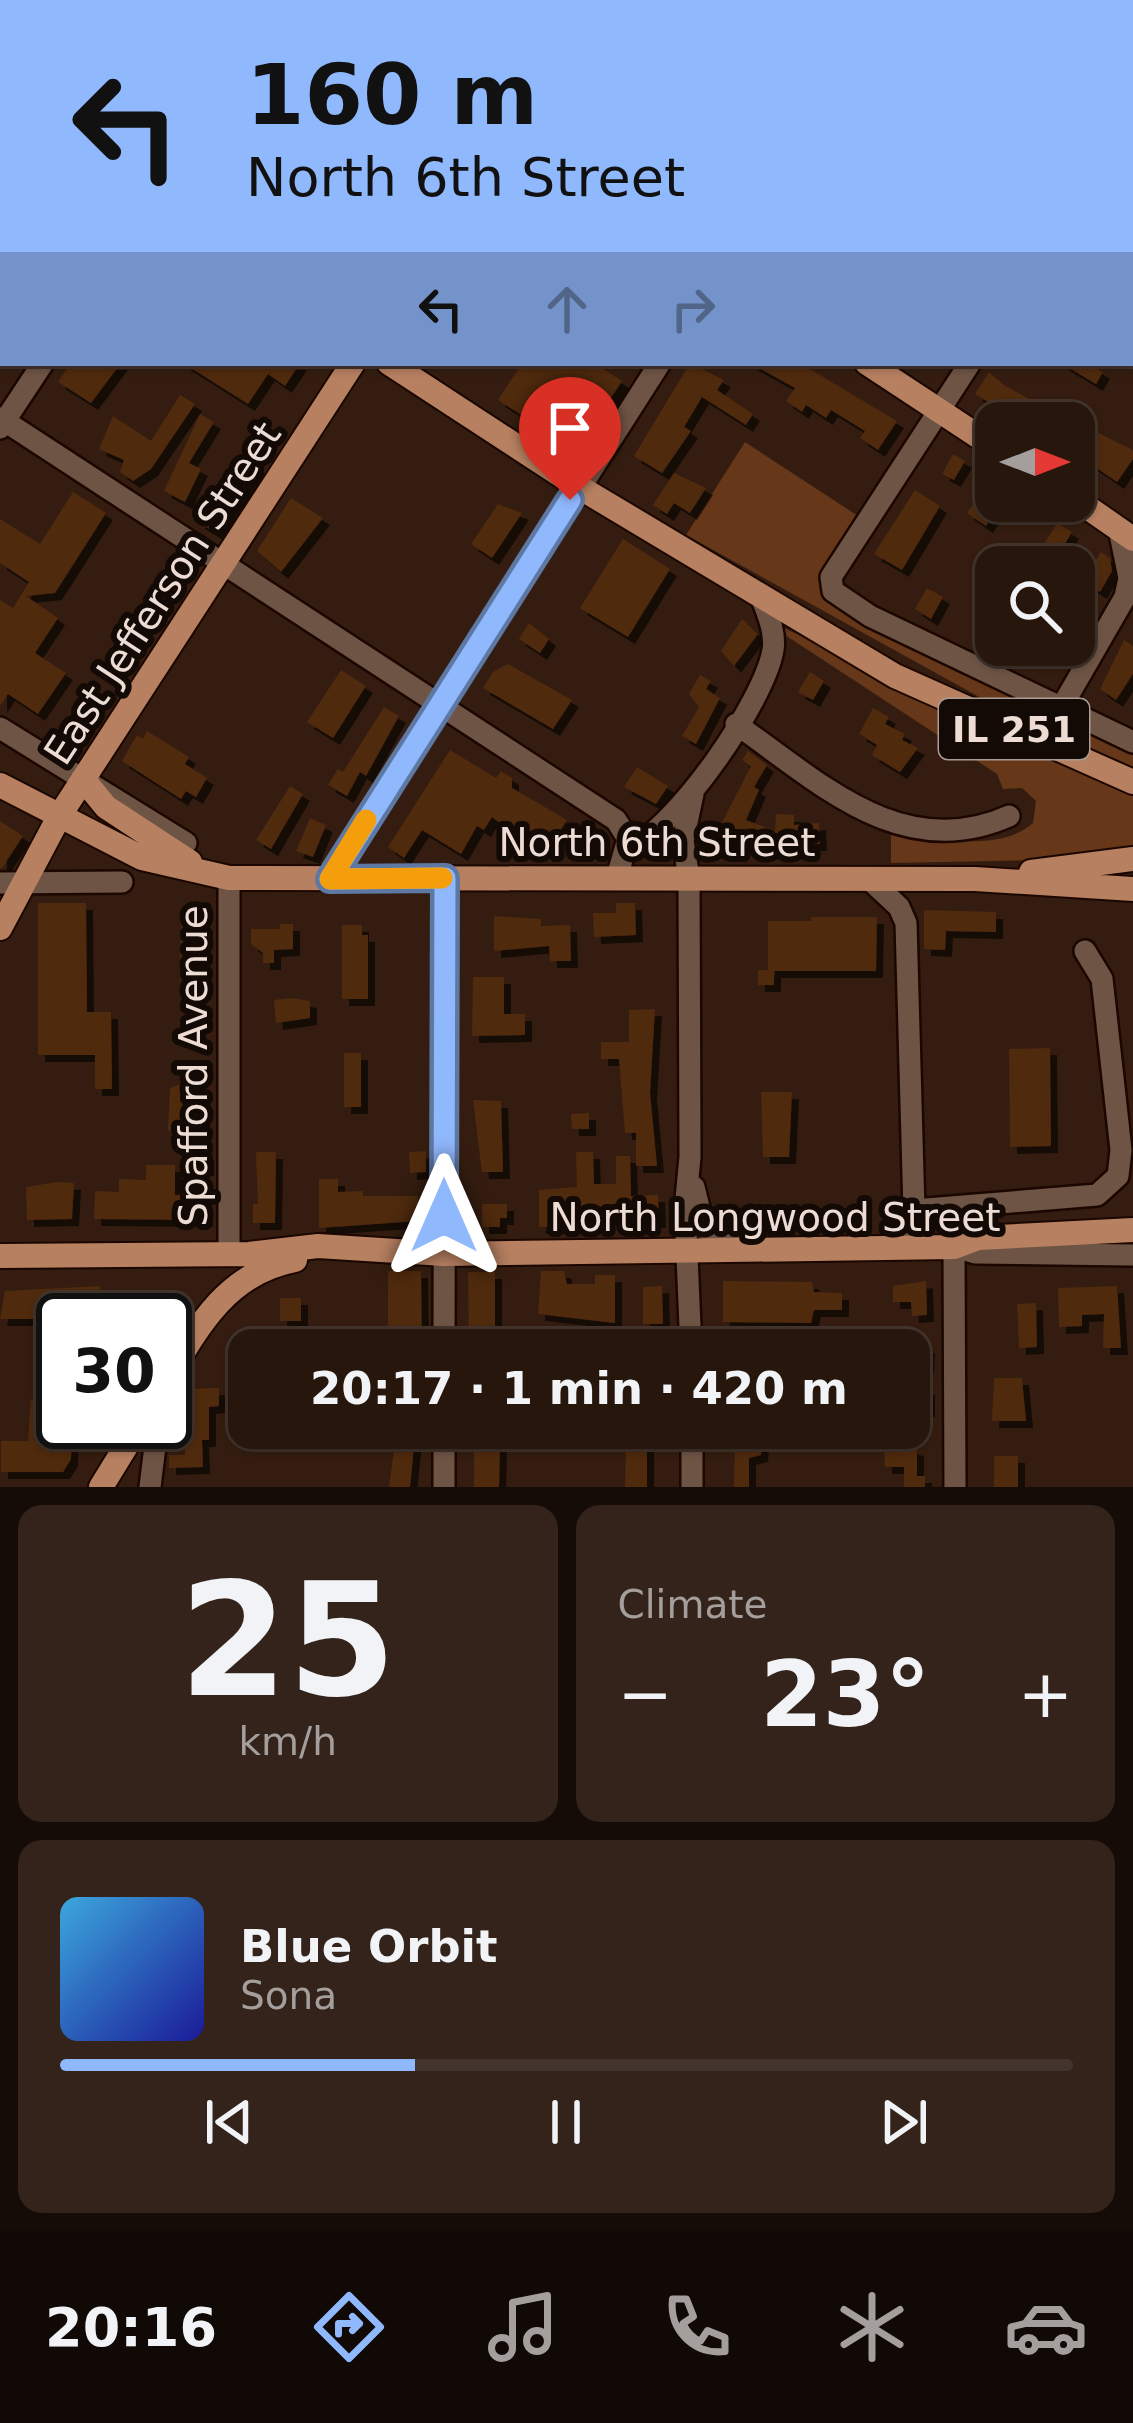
<!DOCTYPE html>
<html lang="en">
<head>
<meta charset="utf-8">
<style>
  body { margin:0; font-family:"DejaVu Sans",sans-serif; background:#33231a; color:#f1f3f6; height:100vh; display:flex; flex-direction:column; font-size:45px; white-space:nowrap }
  * { box-sizing:border-box; margin:0 }
  p { font-size:39px; color:#a49f9d }
  .icon { flex:none; width:66px; height:66px; fill:none; stroke:currentColor; stroke-width:2; stroke-linecap:round; stroke-linejoin:round }
  .map { position:relative; height:1487px; overflow:hidden }
  .sheet { display:flex; flex-direction:column; gap:18px; padding:18px; background:#150c07; flex:1 }
  .sheet>* { flex:none }
  .hud { position:absolute; left:0px; top:0px; width:1134px; height:366px; box-shadow:0 3px 9px #0004,0 0 0 3px #43352d; background:#90b8fd; color:#111; overflow:hidden }
  .needle { width:78px; rotate:90deg }
  .fabs { position:absolute; left:975px; top:402px; display:grid; gap:24px }
  .fabs a { display:grid; place-items:center; width:120px; height:120px; border-radius:24px; background:#27160c; box-shadow:0 3px 9px #0004,0 0 0 3px #43352d; font-size:60px }
  .speed { position:absolute; left:36px; top:1293px; display:flex; gap:24px; font-size:60px; font-weight:700; text-align:center }
  .speed>* { display:grid; place-content:center; width:156px; height:156px; border-radius:50%; background:#27160c; box-shadow:0 3px 9px #0004,0 0 0 3px #43352d; line-height:1 }
  .speed .limit { border:6px solid #111; border-radius:18px; background:#fff; color:#111 }
  .pin { position:absolute; display:grid; place-items:center; width:102px; height:102px; color:#fff; margin:-123px -51px; border-radius:50% 50% 50% 0; rotate:-45deg; box-shadow:0 0 12px #0007 }
  .pin .icon { rotate:45deg }
  .me { position:absolute; width:132px; margin:-66px; rotate:0deg; stroke-linejoin:round; filter:drop-shadow(0 0 9px #0008) }
  .turn { display:flex; align-items:center; gap:42px; height:252px; padding:0 48px; font-size:54px }
  .turn .icon { width:156px; height:156px; stroke-width:2.5 }
  .turn b { display:block; font-size:84px; line-height:102px }
  .lanes { display:flex; align-items:center; height:114px; padding:0 48px; background:#0003; justify-content:center; gap:60px; direction:ltr }
  .lanes .off { opacity:.35 }
  .big { font-size:90px; font-weight:700; line-height:1.1 }
  .sheet .card { flex:1; display:flex; flex-direction:column; justify-content:center; gap:18px; min-width:0; padding:0 42px; border-radius:24px; background:#33231a }
  .sheet .dial { align-items:center; gap:0 }
  .dial b { font-size:156px; line-height:1 }
  .song { display:flex; align-items:center; gap:36px }
  .cover { width:144px; height:144px; border-radius:18px; background:linear-gradient(135deg,hsl(200 70% 55%),hsl(240 70% 35%)) }
  .played { height:12px; border-radius:6px; background:linear-gradient(90deg,#90b8fd 35%,#43352d 35%) }
  .keys { display:flex; justify-content:space-around; direction:ltr }
  .heat { display:flex; justify-content:space-between; align-items:center; font-size:66px; direction:ltr }
  .sheet .tiles { flex:1; display:grid; gap:18px; grid-template-columns:1fr 1fr }
  .card:last-child { grid-column:span 2 }
  .trip { position:absolute; left:228px; top:1329px; width:702px; height:120px; border-radius:24px; background:#27160c; box-shadow:0 3px 9px #0004,0 0 0 3px #43352d; font-weight:700; line-height:120px; text-align:center }
  .menu { display:flex; height:192px; justify-content:space-around; align-items:center; background:#100905; color:#a49f9d }
  .menu .icon { width:84px; height:84px }
  .menu .selected { color:#90b8fd }
  .menu b { font-size:54px; color:#f1f3f6 }
  .map>svg:first-child { display:block }
  .green { fill:#663718 }
  .building { fill:#4f2911; filter:url(#shadow) }
  .lines { fill:none; stroke-linecap:round; stroke-linejoin:round }
  .minor-casing { stroke:#1b0700; stroke-width:26 }
  .major-casing { stroke:#1b0700; stroke-width:28 }
  .minor { stroke:#6e5445; stroke-width:21 }
  .major { stroke:#b78061; stroke-width:24 }
  .route-casing { stroke:#5e78a4; stroke-width:30 }
  .route { stroke:#90b8fd; stroke-width:21 }
  .slow { stroke:#f59e0b; stroke-width:21 }
  .labels { text-anchor:middle; stroke-width:12; stroke-linejoin:round; paint-order:stroke }
  .shield { fill:#140a05; stroke:#ab9d96; stroke-width:3 }
  .shield-label { font-size:36px; font-weight:bold; fill:#ecdcd4 }
  .street-label { font-size:39px; fill:#ecdcd4; stroke:#140a05 }
</style>
</head>
<body>
<div class="map">
<svg width="1133" height="1487" viewBox="0 0 1133 1487">
  <defs>
    <filter id="shadow"><feDropShadow dx="7" dy="7" stdDeviation="0" flood-color="#0009"/></filter>
  </defs>
  <rect width="100%" height="100%" fill="#341d10"/>
  <path class="green" d="M745,442L858,516L824,572V592L1133,751V767L983,699L686,535Z
    M784,628L1133,792V850L1043,860L891,863V830C932,838 998,854 1033,823L1036,801L1022,788L1003,789L997,774L785,635Z"/>
  <path class="building" d="M71,363H121L91,403L58,382Z
    M183,363H300L285,386L268,374L248,404Z
    M522,363H594L622,381L597,419L568,400L548,432L498,400Z
    M690,363L724,380L717,390L753,414L746,425L702,397L684,427L691,431L662,473L634,456Z
    M750,363H800L897,421L878,450L860,438L865,431L831,410L826,418L806,405L802,412L786,401L795,388Z
    M1061,363H1089L1103,372L1096,384Z
    M989,372L1004,385L1073,423H1008L1012,417L975,394Z
    M180,395L195,404L151,469L133,481L120,472L124,460L99,449L113,416L151,441Z
    M200,414L214,422L189,463L201,469L185,502L164,491Z
    M1074,421L1133,450V459L1117,482L1085,460L1082,465L1074,461Z
    M953,454L965,461L954,480L942,474Z
    M240,455L258,466L216,533L198,522Z
    M674,473L706,488L690,513L674,503L667,514L653,505Z
    M989,480L996,484V501H1002L986,526L967,513Z
    M915,490L940,506L902,570L874,554Z
    M73,492L106,513L55,593L26,596L58,618L35,653L66,673L38,714L8,694L0,706V600L13,608L29,582L0,563V519L40,544Z
    M291,498L323,518L281,572L257,551Z
    M498,504L522,513L492,558L471,544Z
    M1057,523L1072,532L1051,567H1030Z
    M623,539L670,569L628,637L580,608Z
    M1101,552L1110,558L1112,571L1100,592L1083,581Z
    M927,588L943,597L931,619L915,609Z
    M127,618L147,632L135,651L114,638Z
    M742,619L758,634L734,666L721,651Z
    M529,623L549,639L540,653L519,639Z
    M1124,640L1133,646V674L1116,700L1100,689Z
    M508,664L572,700L553,729L483,688L493,672Z
    M341,670L366,686L333,738L307,722Z
    M810,672L824,681L813,700L798,692Z
    M700,675L711,681L706,689L720,698L696,744L682,736L699,707L689,694Z
    M384,707L399,716L366,776L360,772L347,796L328,785L338,769L343,772Z
    M873,708L889,717L885,724L905,734L902,740L918,748L900,772L872,755L877,745L859,734Z
    M147,731L189,757L185,764L207,778L196,797L186,791L181,799L122,761L137,735L143,739Z
    M450,750L496,778L501,771L512,778V788L567,820L556,838L548,843L527,830L521,839L492,817L484,830L477,826L461,854L422,830L404,858L388,847Z
    M748,751L767,765L754,787L759,790L746,820L775,831L776,814L794,815V825L819,823L820,844H754L737,838L731,849L713,840L751,766L742,760Z
    M637,767L668,786L656,804L624,787Z
    M290,786L303,794L271,849L256,840Z
    M310,818L326,825L313,857L296,851Z
    M0,821L23,836L2,868H0Z
    M38,903H86L87,1012H111L112,1089H95V1055H38Z
    M616,903H635L636,935L594,937L593,913H616Z
    M924,910L996,912V932L946,931L945,950L924,949Z
    M181,916H197V980H180Z
    M494,916L541,919V926L570,925L571,961H550L549,946L494,951Z
    M811,917H877L876,971H774V985H758V970H768V921H811Z
    M280,924H293V949L274,950V963H263V953L251,944V929H280Z
    M342,925H362V935H368V999H342Z
    M473,977H504V1014H525V1035L472,1036Z
    M291,998L310,1001V1018L276,1023L274,1000Z
    M655,1009L650,1093L657,1166H636V1133H625L619,1059H601V1042H629V1010Z
    M1050,1048L1051,1146L1010,1147L1009,1049Z
    M344,1053H361V1107H344Z
    M178,1085L203,1090V1131H168L170,1088Z
    M761,1092H792L789,1157H763Z
    M473,1100L501,1101L503,1172H482Z
    M589,1113V1129H572L571,1114Z
    M426,1151V1172L410,1173L409,1152Z
    M256,1152H276L275,1223H253V1204H258Z
    M576,1152H593L594,1184H616V1156H630L631,1196L658,1195L659,1221L636,1222V1216L580,1220L579,1210L557,1204V1227H539V1190L577,1187Z
    M207,1153V1169L182,1170L181,1154Z
    M146,1165H175V1195L205,1194L206,1220L94,1219L95,1191L119,1192V1179L146,1180Z
    M319,1179H338V1192L363,1191V1196H418V1221L319,1228Z
    M57,1182L74,1183L72,1219L27,1220L26,1187Z
    M482,1204H507V1218H500V1227H482Z
    M388,1271H421L422,1350H388Z
    M541,1271H564L567,1284H595V1275H615V1323L538,1314Z
    M468,1272H495V1327L511,1333V1350H469Z
    M723,1281L812,1282L814,1292L842,1293V1310H814L811,1323L723,1322Z
    M926,1281L927,1315L912,1316L911,1302H893V1286Z
    M100,1286V1295L129,1296V1319H49L48,1331H34V1319H0L5,1291Z
    M662,1286L663,1324H643V1287Z
    M1117,1286L1121,1348H1103L1104,1314L1082,1315V1326L1059,1327L1058,1288Z
    M280,1298H301V1321H280Z
    M1036,1303L1037,1347L1019,1348L1017,1304Z
    M909,1346H928L927,1367L909,1366Z
    M994,1378H1022L1026,1421H992Z
    M219,1388V1406L209,1407V1440H202L203,1467L169,1468V1455H185L184,1389Z
    M909,1388H928V1410H909Z
    M31,1399H63V1422H72L71,1459L63,1472H1V1441H28Z
    M611,1428H647V1487H625L626,1444H611Z
    M742,1433L754,1434V1441H762L761,1455L749,1458V1487H734L735,1444H742Z
    M474,1434L493,1435L492,1444H500L499,1487H474Z
    M396,1435L415,1436L410,1487H389Z
    M884,1442L917,1449V1476H925V1487H904V1467H885Z
    M994,1456H1018V1487H994Z"/>
  <g class="lines">
    <g class="minor-casing">
      <path id="minor" d="M785,0L790,3
        M280,3L282,0
        M898,3L900,0
        M1131,110L1133,106
        M1131,224L1133,225
        M970,363L831,577L833,591L870,616L1133,742
        M0,418L616,820L628,839L617,877
        M0,428L43,363
        M1061,708L1125,597L1129,578L1119,529
        M736,724C819,782 902,864 1009,816
        M0,728L186,843
        M628,849C676,829 764,702 773,650C776,632 767,613 761,596
        M229,878V1253
        M868,878L899,907L906,923L915,1247
        M330,879L660,363
        M0,883L122,882
        M694,1187L704,1228L746,1247
        M914,1210L1097,1195L1118,1176L1121,1150L1102,979L1085,951
        M444,1350L445,878
        M691,1350L685,1209L690,1157L689,878L683,841L693,794
        M444,1428V1487
        M692,1428V1487
        M150,1487L158,1422
        M955,1487L954,1247L975,1253L1133,1255"/>
    </g>
    <g class="major-casing">
      <path id="major" d="M309,0L314,3
        M583,3L585,0
        M0,111L3,113
        M389,363L579,487L895,676L1133,782
        M867,363L996,448
        M1074,498L1133,539
        M83,779L106,807L190,862
        M0,785L142,858L229,878L975,879L1133,889
        M1031,872L1133,859
        M0,928L60,815L353,363
        M0,1256L249,1254L318,1246L444,1254L954,1247L978,1238L1133,1230
        M165,1383C197,1328 226,1273 295,1260
        M101,1487L141,1422"/>
    </g>
    <use href="#minor" class="minor"/>
    <use href="#major" class="major"/>
  </g>
  <g class="lines">
    <g class="route-casing">
      <path id="route" d="M444,1216L445,878L330,879L570,500"/>
    </g>
    <use href="#route" class="route"/>
    <path class="slow" d="M366,820L330,879L442,878"/>
  </g>
  <g class="labels">
    <rect class="shield" x="939" y="699" width="150" height="60" rx="9"/>
    <g class="shield-label">
      <text x="1014" y="742">IL 251</text>
    </g>
    <g class="street-label">
      <text transform="translate(162 593) rotate(-57)" y="14">East Jefferson Street</text>
      <text x="657" y="856">North 6th Street</text>
      <text transform="translate(193 1066) rotate(-90)" y="14">Spafford Avenue</text>
      <text x="775" y="1231">North Longwood Street</text>
    </g>
  </g>
</svg>
<div class="fabs">
<a><svg class="needle" viewBox="-14 -14 28 28"><path d="M0-13l5 13h-10z" fill="#e53935"/><path d="M0 13l5-13h-10z" fill="#a49f9d"/></svg></a>
<a><svg class="icon" aria-label="search" viewBox="0 0 24 24"><circle cx="10" cy="10" r="6"/><path d="M15 15l6 6"/></svg></a>
</div>
<div class="speed"><div class="limit">30</div></div>
<div class="pin" style="left:570px;top:500px;background:#d93025"><svg class="icon" aria-label="arrive" viewBox="0 0 24 24"><path d="M6 21V4h12l-3 4 3 4H6"/></svg></div>
<svg class="me" style="left:444px;top:1216px" viewBox="-20 -20 40 40"><path d="M0-17L14 15 0 8-14 15z" fill="#90b8fd" stroke="#fff" stroke-width="4"/></svg>
<div class="trip">20:17 · 1 min · 420 m</div>
<div class="hud">
<div class="turn"><svg class="icon" aria-label="left" viewBox="0 0 24 24"><path d="M17 20v-9H6M10 6l-5 5 5 5"/></svg><div><b>160 m</b>North 6th Street</div></div>
<div class="lanes"><svg class="icon" aria-label="left" viewBox="0 0 24 24"><path d="M17 20v-9H6M10 6l-5 5 5 5"/></svg><svg class="icon off" aria-label="ahead" viewBox="0 0 24 24"><path d="M12 20V5M6 11l6-6 6 6"/></svg><svg class="icon off" aria-label="right" viewBox="0 0 24 24"><path d="M7 20v-9h11M14 6l5 5-5 5"/></svg></div>
</div>
</div>
<section class="sheet">
<div class="tiles">
<div class="card dial"><b>25</b><p>km/h</p></div>
<div class="card"><p>Climate</p>
<div class="heat"><a>−</a><b class="big">23°</b><a>+</a></div>
</div>
<div class="card">
<div class="song"><i class="cover"></i><div><b>Blue Orbit</b><p>Sona</p></div></div>
<div class="played"></div>
<div class="keys"><svg class="icon" aria-label="previous" viewBox="0 0 24 24"><path d="M18 5L8 12l10 7zM5 5v14"/></svg><svg class="icon" aria-label="pause" viewBox="0 0 24 24"><path d="M8 5v14M16 5v14"/></svg><svg class="icon" aria-label="next" viewBox="0 0 24 24"><path d="M6 5l10 7-10 7zM19 5v14"/></svg></div>
</div>
</div>
</section>
<nav class="menu">
<b>20:16</b>
<svg class="icon selected" aria-label="directions" viewBox="0 0 24 24"><path d="M12 3l9 9-9 9-9-9zM9 14v-3h6M13 9l2 2-2 2"/></svg>
<svg class="icon" aria-label="music" viewBox="0 0 24 24"><path d="M9 18V5l10-2v13"/><circle cx="6" cy="18" r="3"/><circle cx="16" cy="16" r="3"/></svg>
<svg class="icon" aria-label="phone" viewBox="0 0 24 24"><path d="M5 4h4l2 5-3 2q2 4 5 5l2-3 5 2v4C11 20 4 13 5 4z"/></svg>
<svg class="icon" aria-label="climate" viewBox="0 0 24 24"><path d="M12 3v18M4 7l16 10M4 17L20 7"/></svg>
<svg class="icon" aria-label="car" viewBox="0 0 24 24"><path d="M5 17H2v-5l4-1 3-4h7l3 4 3 1v5h-3M9 17h6M6 11h13"/><circle cx="7" cy="17" r="2"/><circle cx="17" cy="17" r="2"/></svg>
</nav>
</body>
</html>
